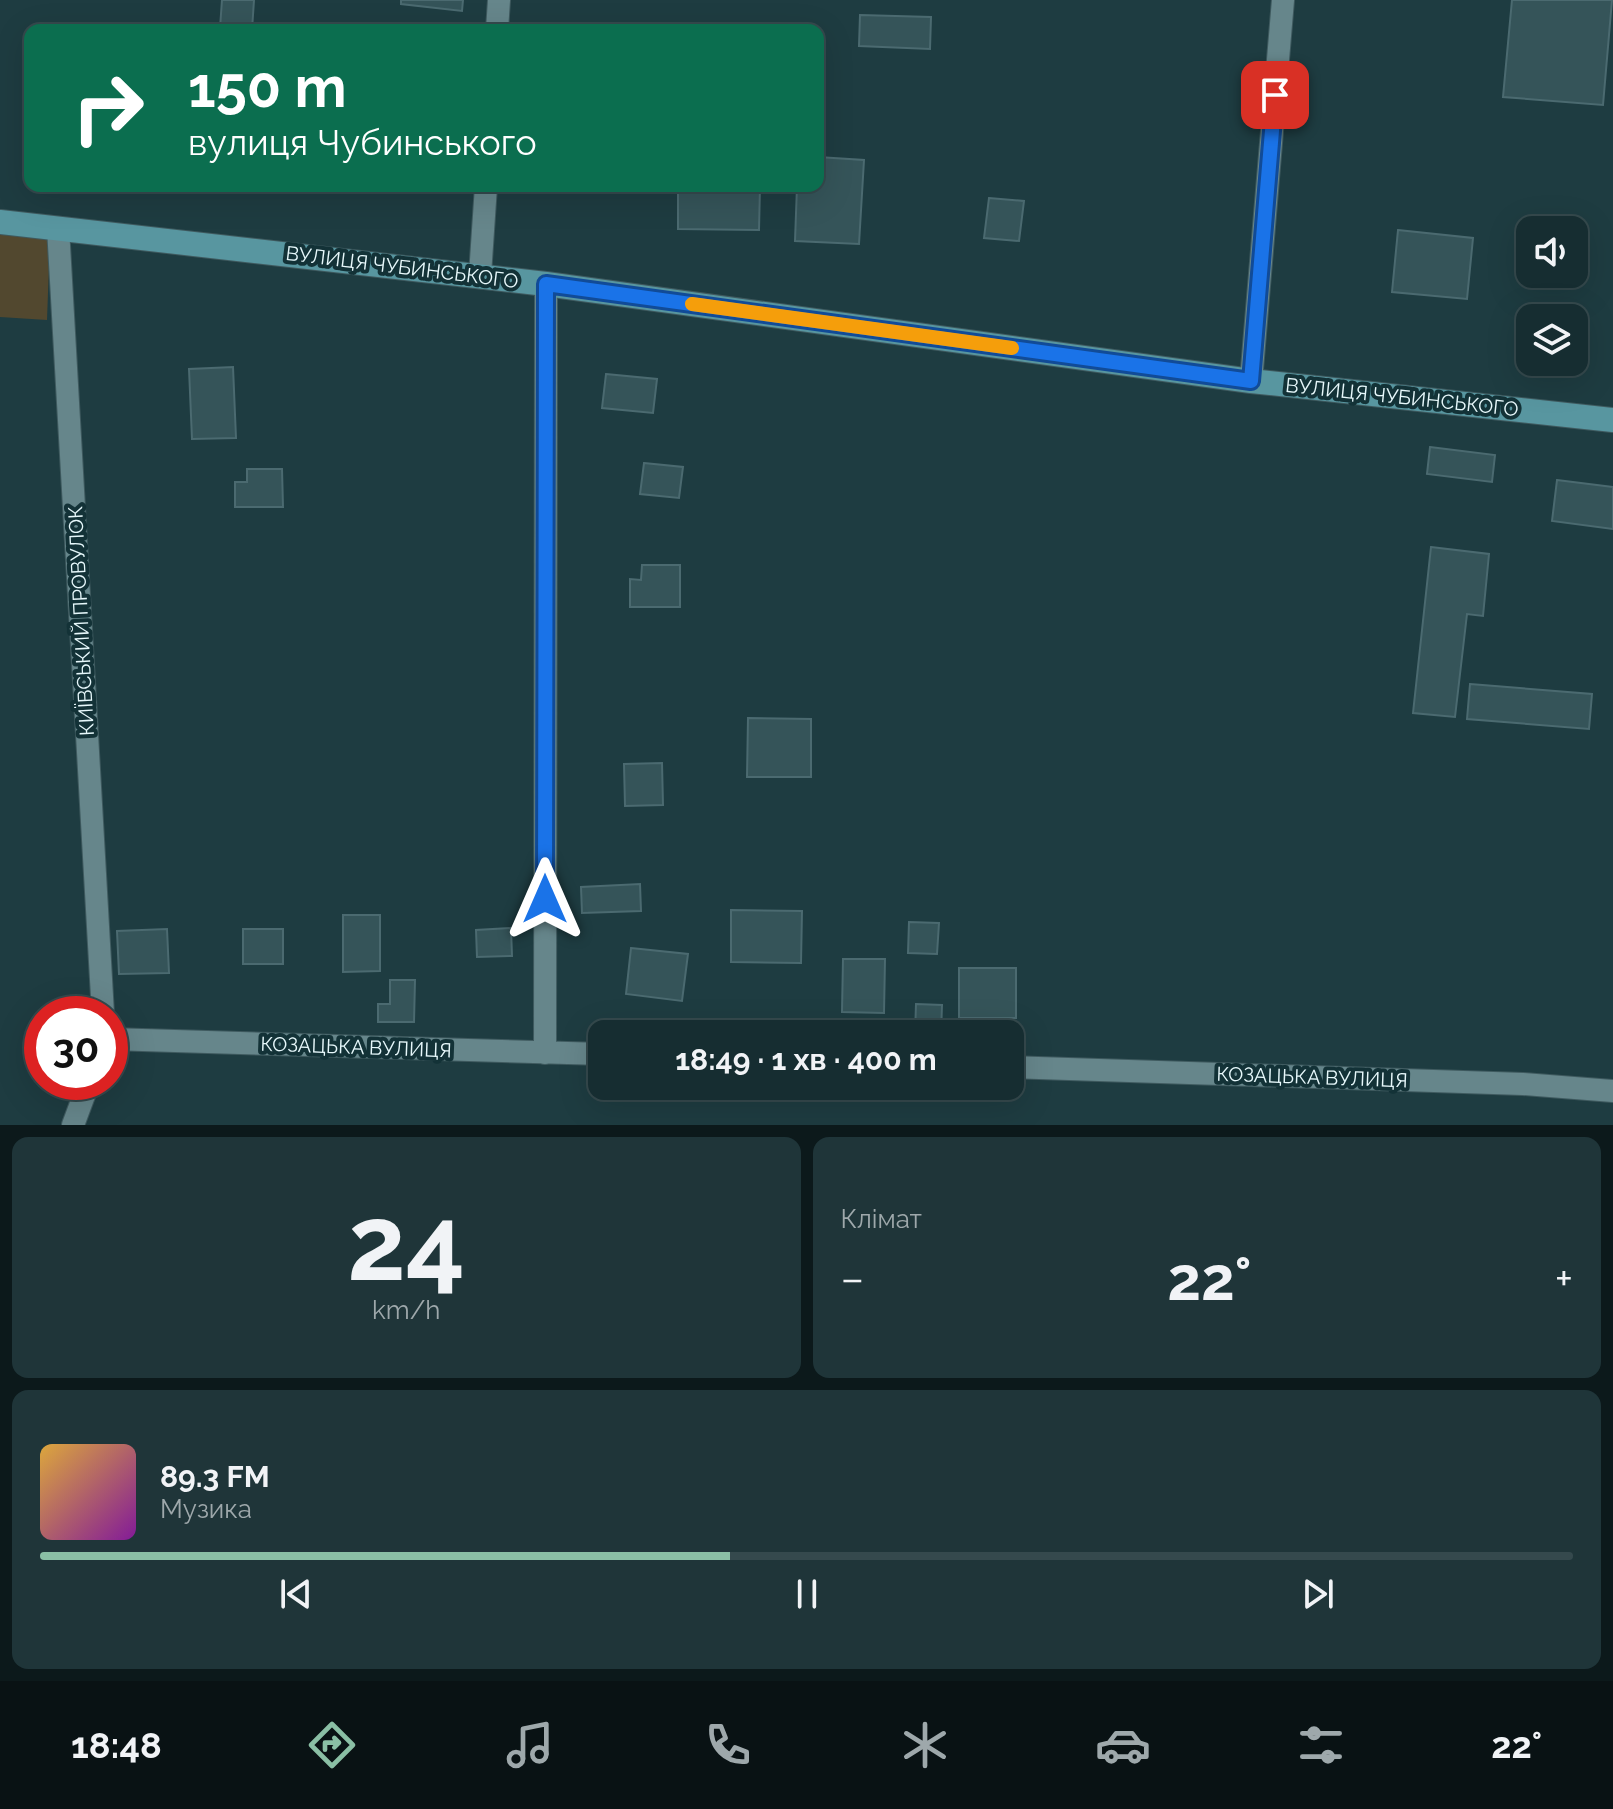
<!DOCTYPE html>
<html lang="uk">
<head>
<meta charset="utf-8">
<style>
  body { margin:0; font-family:Raleway,sans-serif; background:#1f3539; color:#f1f3f6; height:100vh; display:flex; flex-direction:column; font-size:30px; white-space:nowrap }
  * { box-sizing:border-box; margin:0 }
  p { font-size:26px; color:#9ea8ab }
  .icon { flex:none; width:44px; height:44px; fill:none; stroke:currentColor; stroke-width:2; stroke-linecap:round; stroke-linejoin:round }
  .map { position:relative; height:1125px; overflow:hidden }
  .sheet { display:flex; flex-direction:column; gap:12px; padding:12px; background:#0c191b; flex:1 }
  .sheet>* { flex:none }
  .guide { position:absolute; left:24px; top:24px; width:800px; height:168px; border-radius:16px; box-shadow:0 8px 32px #0002,0 0 0 2px #35494d; background:#0b6e4f; color:#fff; overflow:hidden }
  .controls { position:absolute; left:1516px; top:216px; display:grid; gap:16px }
  .controls a { display:grid; place-items:center; width:72px; height:72px; border-radius:16px; background:#162d31; box-shadow:0 8px 32px #0002,0 0 0 2px #35494d; font-size:40px }
  .speed { position:absolute; left:24px; top:996px; display:flex; gap:16px; font-size:40px; font-weight:700; text-align:center }
  .speed>* { display:grid; place-content:center; width:104px; height:104px; border-radius:50%; background:#162d31; box-shadow:0 8px 32px #0002,0 0 0 2px #35494d; line-height:1 }
  .speed .limit { border:12px solid #d22; background:#fff; color:#111 }
  .pin { position:absolute; display:grid; place-items:center; width:68px; height:68px; color:#fff; margin:-34px; border-radius:16px; box-shadow:0 4px 12px #0006 }
  .me { position:absolute; width:88px; margin:-44px; rotate:0deg; stroke-linejoin:round; filter:drop-shadow(0 0 6px #0008) }
  .turn { display:flex; align-items:center; gap:28px; height:168px; padding:0 32px; font-size:36px }
  .turn .icon { width:104px; height:104px; stroke-width:2.5 }
  .turn b { display:block; font-size:56px; line-height:68px }
  .big { font-size:60px; font-weight:700; line-height:1.1 }
  .sheet .tile { flex:1; display:flex; flex-direction:column; justify-content:center; gap:12px; min-width:0; padding:0 28px; border-radius:16px; background:#1f3539 }
  .sheet .dial { align-items:center; gap:0 }
  .dial b { font-size:104px; line-height:1 }
  .song { display:flex; align-items:center; gap:24px }
  .cover { width:96px; height:96px; border-radius:12px; background:linear-gradient(135deg,hsl(40 70% 55%),hsl(290 70% 35%)) }
  .played { height:8px; border-radius:4px; background:linear-gradient(90deg,#8abfa5 45%,#35494d 45%) }
  .keys { display:flex; justify-content:space-around; direction:ltr }
  .heat { display:flex; justify-content:space-between; align-items:center; font-size:44px; direction:ltr }
  .sheet .tiles { flex:1; display:grid; gap:12px; grid-template-columns:1fr 1fr }
  .tile:last-child { grid-column:span 2 }
  .trip { position:absolute; left:588px; top:1020px; width:436px; height:80px; border-radius:16px; background:#162d31; box-shadow:0 8px 32px #0002,0 0 0 2px #35494d; font-weight:700; line-height:80px; text-align:center }
  .dock { display:flex; height:128px; justify-content:space-around; align-items:center; background:#091214; color:#9ea8ab }
  .dock .icon { width:56px; height:56px }
  .dock .selected { color:#8abfa5 }
  .dock b { font-size:36px; color:#f1f3f6 }
  .map>svg:first-child { display:block }
  .green { fill:#52482f }
  .building { fill:#355459; stroke:#4b6a70; stroke-width:2 }
  .lines { fill:none; stroke-linecap:round; stroke-linejoin:round }
  .street-casing { stroke:#3f5a5f; stroke-width:24 }
  .secondary-casing { stroke:#3f5a5f; stroke-width:26 }
  .street { stroke:#66868b; stroke-width:22 }
  .secondary { stroke:#5896a0; stroke-width:24 }
  .route-casing { stroke:#114b97; stroke-width:20 }
  .route { stroke:#1a73e8; stroke-width:14 }
  .slow { stroke:#f59e0b; stroke-width:14 }
  .labels { text-anchor:middle; stroke-width:8; stroke-linejoin:round; paint-order:stroke }
  .street-label { font-size:20px; fill:#e7f8fb; stroke:#133237 }
</style>
</head>
<body>
<div class="map">
<svg width="1613" height="1125" viewBox="0 0 1613 1125">
  <rect width="100%" height="100%" fill="#1e3c41"/>
  <path class="green" d="M0,234L50,240L47,320L0,317Z"/>
  <path class="building" d="M222,0H254L252,30L220,28Z
    M401,0H463L462,11L401,4Z
    M1512,0H1612L1603,105L1503,97Z
    M860,15L931,17L930,49L859,46Z
    M818,157L864,160L859,244L795,241L797,186H818Z
    M678,186H760L759,230L678,229Z
    M989,198L1024,201L1019,241L984,238Z
    M1398,230L1473,238L1467,299L1392,292Z
    M233,367L236,438L192,439L189,369Z
    M606,374L657,379L653,413L602,408Z
    M1430,447L1495,455L1492,482L1427,474Z
    M644,463L683,467L679,498L640,494Z
    M247,469H282L283,507H235V482H247Z
    M1557,480L1613,487V529L1552,521Z
    M1431,547L1489,554L1483,616L1467,614L1455,717L1413,713Z
    M642,565H680V607H630V579L641,580Z
    M1470,684L1592,694L1589,729L1467,719Z
    M748,718L811,719V777H747Z
    M662,763L663,805L625,806L624,764Z
    M640,884L641,911L582,913L581,887Z
    M731,910L802,911L801,963L731,962Z
    M343,915H380V971L343,972Z
    M909,922L939,923L937,954L908,953Z
    M511,928L512,956L477,957L476,930Z
    M167,929L169,973L119,974L117,931Z
    M243,929H283V964H243Z
    M631,948L688,954L682,1001L626,994Z
    M843,959H885L884,1013L842,1012Z
    M959,968H1016V1018H959Z
    M390,980H415L414,1022H378V1004H390Z
    M916,1004L942,1005L941,1034H915Z"/>
  <g class="lines">
    <g class="street-casing">
      <path id="street" d="M497,30L499,0
        M58,228L103,1014
        M480,275L486,186
        M1251,381L1283,0
        M110,1039L602,1054
        M545,1053L546,284
        M1010,1067L1523,1084L1613,1091
        M73,1125L89,1082"/>
    </g>
    <g class="secondary-casing">
      <path id="secondary" d="M0,222L546,284L1251,381L1613,420"/>
    </g>
    <use href="#street" class="street"/>
    <use href="#secondary" class="secondary"/>
  </g>
  <g class="lines">
    <g class="route-casing">
      <path id="route" d="M545,899L546,284L1251,381L1275,95"/>
    </g>
    <use href="#route" class="route"/>
    <path class="slow" d="M692,304L1012,348"/>
  </g>
  <g class="labels">
    <g class="street-label">
      <text transform="translate(402 267) rotate(7)" y="7">ВУЛИЦЯ ЧУБИНСЬКОГО</text>
      <text transform="translate(1402 397) rotate(6)" y="7">ВУЛИЦЯ ЧУБИНСЬКОГО</text>
      <text transform="translate(81 621) rotate(-93)" y="7">КИЇВСЬКИЙ ПРОВУЛОК</text>
      <text transform="translate(356 1047) rotate(2)" y="7">КОЗАЦЬКА ВУЛИЦЯ</text>
      <text transform="translate(1312 1077) rotate(2)" y="7">КОЗАЦЬКА ВУЛИЦЯ</text>
    </g>
  </g>
</svg>
<div class="controls">
<a><svg class="icon" aria-label="sound" viewBox="0 0 24 24"><path d="M4 9h4l5-4v14l-5-4H4zM17 9q2 3 0 6"/></svg></a>
<a><svg class="icon" aria-label="layers" viewBox="0 0 24 24"><path d="M12 4l9 5-9 5-9-5zM3 14l9 5 9-5"/></svg></a>
</div>
<div class="speed"><div class="limit">30</div></div>
<div class="pin" style="left:1275px;top:95px;background:#d93025"><svg class="icon" aria-label="arrive" viewBox="0 0 24 24"><path d="M6 21V4h12l-3 4 3 4H6"/></svg></div>
<svg class="me" style="left:545px;top:899px" viewBox="-20 -20 40 40"><path d="M0-17L14 15 0 8-14 15z" fill="#1a73e8" stroke="#fff" stroke-width="4"/></svg>
<div class="trip">18:49 · 1 хв · 400 m</div>
<div class="guide">
<div class="turn"><svg class="icon" aria-label="right" viewBox="0 0 24 24"><path d="M7 20v-9h11M14 6l5 5-5 5"/></svg><div><b>150 m</b>вулиця Чубинського</div></div>
</div>
</div>
<section class="sheet">
<div class="tiles">
<div class="tile dial"><b>24</b><p>km/h</p></div>
<div class="tile"><p>Клімат</p>
<div class="heat"><a>−</a><b class="big">22°</b><a>+</a></div>
</div>
<div class="tile">
<div class="song"><i class="cover"></i><div><b>89.3 FM</b><p>Музика</p></div></div>
<div class="played"></div>
<div class="keys"><svg class="icon" aria-label="previous" viewBox="0 0 24 24"><path d="M18 5L8 12l10 7zM5 5v14"/></svg><svg class="icon" aria-label="pause" viewBox="0 0 24 24"><path d="M8 5v14M16 5v14"/></svg><svg class="icon" aria-label="next" viewBox="0 0 24 24"><path d="M6 5l10 7-10 7zM19 5v14"/></svg></div>
</div>
</div>
</section>
<nav class="dock">
<b>18:48</b>
<svg class="icon selected" aria-label="directions" viewBox="0 0 24 24"><path d="M12 3l9 9-9 9-9-9zM9 14v-3h6M13 9l2 2-2 2"/></svg>
<svg class="icon" aria-label="music" viewBox="0 0 24 24"><path d="M9 18V5l10-2v13"/><circle cx="6" cy="18" r="3"/><circle cx="16" cy="16" r="3"/></svg>
<svg class="icon" aria-label="phone" viewBox="0 0 24 24"><path d="M5 4h4l2 5-3 2q2 4 5 5l2-3 5 2v4C11 20 4 13 5 4z"/></svg>
<svg class="icon" aria-label="climate" viewBox="0 0 24 24"><path d="M12 3v18M4 7l16 10M4 17L20 7"/></svg>
<svg class="icon" aria-label="car" viewBox="0 0 24 24"><path d="M5 17H2v-5l4-1 3-4h7l3 4 3 1v5h-3M9 17h6M6 11h13"/><circle cx="7" cy="17" r="2"/><circle cx="17" cy="17" r="2"/></svg>
<svg class="icon" aria-label="filters" viewBox="0 0 24 24"><path d="M4 7h16M4 17h16"/><circle cx="9" cy="7" r="2"/><circle cx="15" cy="17" r="2"/></svg>
<b>22°</b>
</nav>
</body>
</html>
